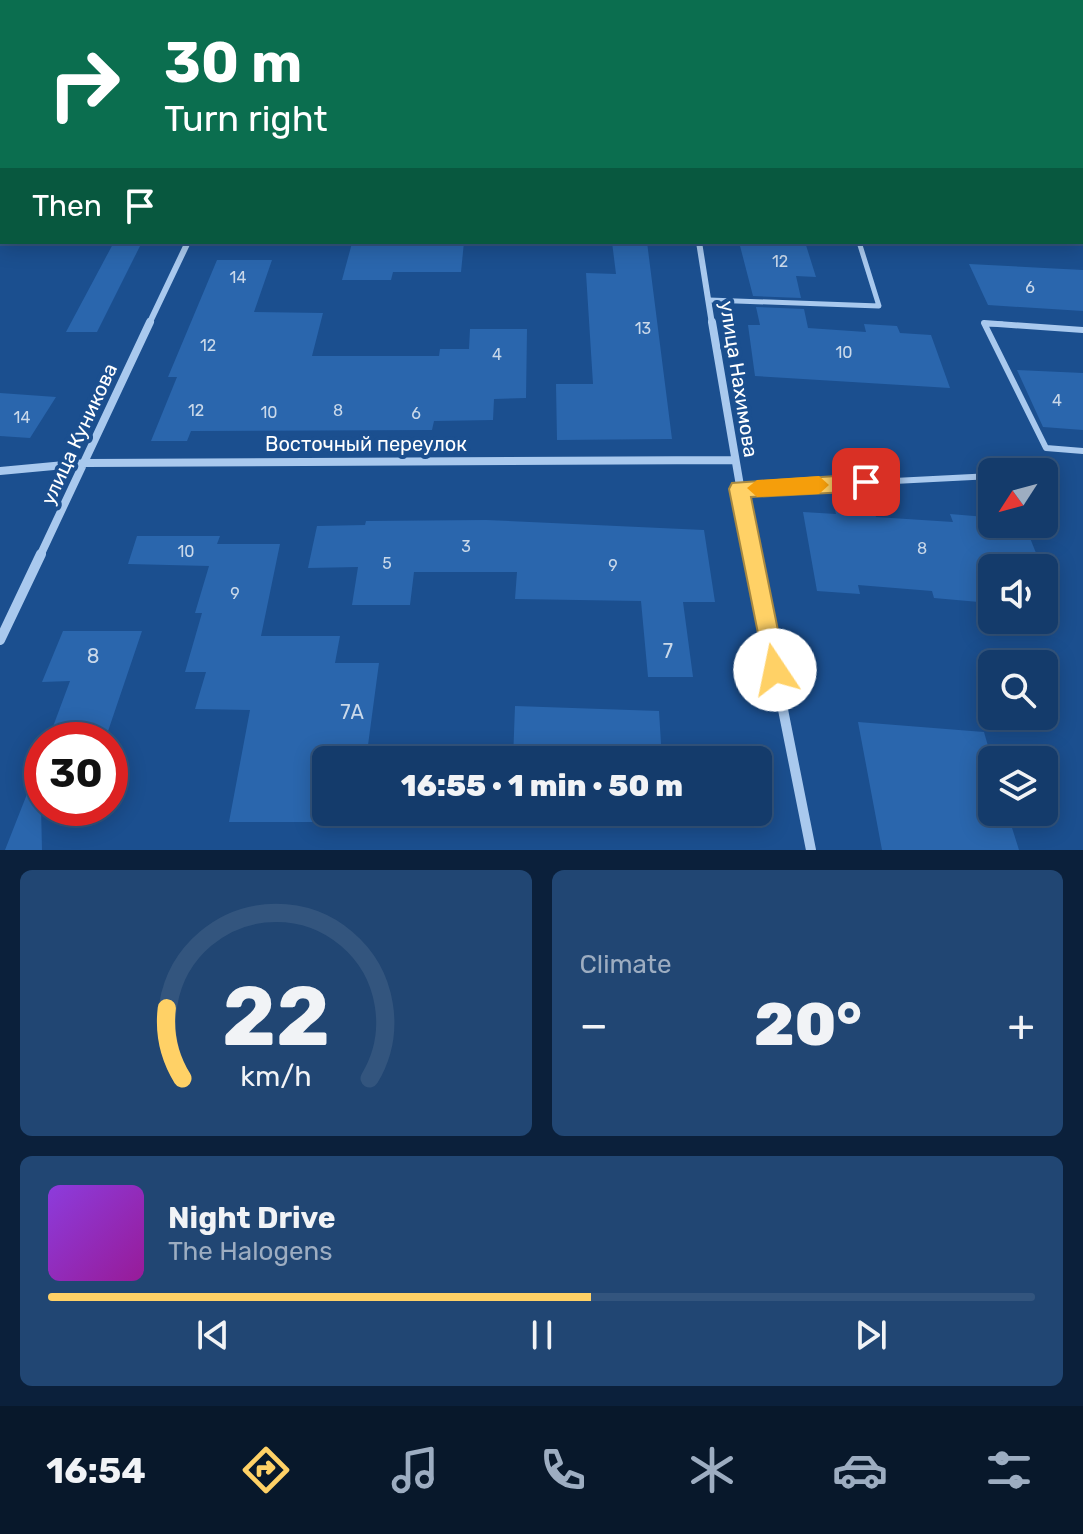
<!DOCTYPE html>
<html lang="en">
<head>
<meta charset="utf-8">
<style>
  body { margin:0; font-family:Rubik,sans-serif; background:#214673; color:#f1f3f6; height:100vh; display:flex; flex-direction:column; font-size:30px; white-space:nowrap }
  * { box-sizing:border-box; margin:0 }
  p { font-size:26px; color:#9dadc1 }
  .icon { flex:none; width:44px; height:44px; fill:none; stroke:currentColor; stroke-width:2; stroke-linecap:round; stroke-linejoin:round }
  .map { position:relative; height:850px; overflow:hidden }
  .sheet { display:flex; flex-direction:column; gap:20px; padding:20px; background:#0b203b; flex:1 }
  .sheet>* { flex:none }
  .hud { position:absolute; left:0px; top:0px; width:1084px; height:244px; box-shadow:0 4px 20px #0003,0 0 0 2px #33557e; background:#0b6e4f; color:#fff; overflow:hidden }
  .needle { width:52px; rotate:234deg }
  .tools { position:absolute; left:978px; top:458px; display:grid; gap:16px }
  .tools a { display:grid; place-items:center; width:80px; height:80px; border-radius:12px; background:#143b6b; box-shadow:0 4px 20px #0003,0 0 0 2px #33557e; font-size:40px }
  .speed { position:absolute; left:24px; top:722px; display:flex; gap:16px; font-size:40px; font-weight:700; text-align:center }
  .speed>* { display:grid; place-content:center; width:104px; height:104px; border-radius:50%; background:#143b6b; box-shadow:0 4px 20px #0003,0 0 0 2px #33557e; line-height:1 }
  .speed .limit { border:12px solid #d22; background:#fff; color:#111 }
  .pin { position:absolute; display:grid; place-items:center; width:68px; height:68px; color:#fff; margin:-34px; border-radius:16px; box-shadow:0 4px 12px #0006 }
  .me { position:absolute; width:88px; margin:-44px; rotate:349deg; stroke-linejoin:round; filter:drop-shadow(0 0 6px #0008) }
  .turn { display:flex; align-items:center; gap:28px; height:168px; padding:0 32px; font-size:36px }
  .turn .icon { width:104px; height:104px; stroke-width:2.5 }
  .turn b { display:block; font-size:56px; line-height:68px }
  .then { display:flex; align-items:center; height:76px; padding:0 32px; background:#0003; gap:16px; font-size:30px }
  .big { font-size:60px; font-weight:800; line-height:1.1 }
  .sheet .widget { flex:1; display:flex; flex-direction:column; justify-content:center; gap:12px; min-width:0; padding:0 28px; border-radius:12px; background:#214673 }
  .sheet .dial { align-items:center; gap:0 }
  .dial svg { height:208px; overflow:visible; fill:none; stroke:#33557e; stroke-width:7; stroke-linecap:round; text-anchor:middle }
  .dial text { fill:#f1f3f6; stroke:none }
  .song { display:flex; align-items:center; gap:24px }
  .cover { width:96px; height:96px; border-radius:12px; background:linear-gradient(135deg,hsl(270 70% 55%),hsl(300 70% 35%)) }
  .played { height:8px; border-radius:4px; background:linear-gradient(90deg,#ffd166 55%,#33557e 55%) }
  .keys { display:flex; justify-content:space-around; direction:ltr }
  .heat { display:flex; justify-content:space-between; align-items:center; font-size:44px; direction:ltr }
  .sheet .tiles { flex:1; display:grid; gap:20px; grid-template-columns:1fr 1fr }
  .widget:last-child { grid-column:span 2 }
  .trip { position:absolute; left:312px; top:746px; width:460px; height:80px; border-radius:12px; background:#143b6b; box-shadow:0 4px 20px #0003,0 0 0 2px #33557e; font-weight:800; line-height:80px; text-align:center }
  .menu { display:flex; height:128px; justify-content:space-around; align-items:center; background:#08182b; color:#9dadc1 }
  .menu .icon { width:56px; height:56px }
  .menu .current { color:#ffd166 }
  .menu b { font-size:36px; color:#f1f3f6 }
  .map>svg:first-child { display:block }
  .building { fill:#2a66ad }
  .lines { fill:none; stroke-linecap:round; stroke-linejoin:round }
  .service-far1 { stroke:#a9c9ee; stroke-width:5 }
  .service { stroke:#a9c9ee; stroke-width:6 }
  .minor-far3 { stroke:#a9c9ee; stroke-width:5 }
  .minor-far2 { stroke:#a9c9ee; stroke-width:6 }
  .minor-far1 { stroke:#a9c9ee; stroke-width:8 }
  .minor { stroke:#a9c9ee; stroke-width:10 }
  .route { fill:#ffd166; stroke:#a68842; stroke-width:2 }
  .slow { fill:#f59e0b }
  .labels { text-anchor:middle; stroke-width:8; stroke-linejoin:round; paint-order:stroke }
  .number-label { font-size:16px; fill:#cad9ea }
  .street-label { font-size:20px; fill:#fff; stroke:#1b4f8f }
  .near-number-label { font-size:20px; fill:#cad9ea }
</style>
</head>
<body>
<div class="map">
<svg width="1083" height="850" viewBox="0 0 1083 850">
  <rect width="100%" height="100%" fill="#1b4f8f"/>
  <path class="building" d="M114,242H142L97,332H66Z
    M464,242L461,272H393L391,280H342L352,243Z
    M612,242H647L672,439L557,440L556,384H593L586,273L616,274Z
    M739,242H805L816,277L796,276L801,298L753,296Z
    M217,260H272L254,312L323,313L312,356H439L440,349H469L470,329H527L526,398L494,399L493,420L434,421L432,430L191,431L187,441H151L177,377H168Z
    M969,264L1083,270V311L988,305Z
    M756,307L804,309L808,328L866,332L864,324L897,326L900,333L931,335L950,388L755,376L748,325H760Z
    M1017,370L1083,373V430L1043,427Z
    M0,393L56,397L30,438L0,436Z
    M834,506L874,509L876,517L953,522L950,514L986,517L989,525L1026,528L1042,568H992V595L977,594L979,602L934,598L932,591L858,585L860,594L817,591L803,512L836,514Z
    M486,520L704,530L715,602H683L693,677H648L641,601L515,599L517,572H414L410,605H352L358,567L308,568L317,526L365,525L366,521Z
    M137,536H220L217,544H280L261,636H340L335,663H379L366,760H326V812H359L357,822H229L250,710L195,709L206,672H185L202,613H195L209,566L128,564Z
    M63,631H142L105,740H48L70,681L42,682Z
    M515,706L659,711L662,760H513Z
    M858,722L984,732L992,760V812H1007L1019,850H882Z
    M40,761L42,850H5Z"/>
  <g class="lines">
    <path class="service-far1" d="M709,300L879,306L859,242
      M985,324H1002"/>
    <path class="service" d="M1083,330L984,323L1046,448L1083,451
      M739,489L992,476"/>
    <path class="minor-far3" d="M174,1L351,0"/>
    <path class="minor-far2" d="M699,242L712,324
      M149,324L188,242"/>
    <path class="minor-far1" d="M712,322L752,556
      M0,471L86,463L733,460
      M40,556L150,322"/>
    <path class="minor" d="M752,554L811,850
      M0,640L41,554"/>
  </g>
  <path class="route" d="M866,474L875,482L866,491L751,497L786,670L783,678L775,681L767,678L729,489L732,483Z"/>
  <path class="slow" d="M819,476L829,485L819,494L757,497L747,488L757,480Z"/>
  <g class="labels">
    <g class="number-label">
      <text x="780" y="267">12</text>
      <text x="238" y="283">14</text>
      <text x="1030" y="293">6</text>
      <text x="643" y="334">13</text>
      <text x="208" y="351">12</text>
      <text x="844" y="358">10</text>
      <text x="497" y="360">4</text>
      <text x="1057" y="406">4</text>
      <text x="196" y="416">12</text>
      <text x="338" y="416">8</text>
      <text x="269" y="418">10</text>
      <text x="416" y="419">6</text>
      <text x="22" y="423">14</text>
      <text x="466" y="552">3</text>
      <text x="922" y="554">8</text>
      <text x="186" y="557">10</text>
      <text x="387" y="569">5</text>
      <text x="613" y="571">9</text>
      <text x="235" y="599">9</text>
    </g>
    <g class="street-label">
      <text transform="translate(739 379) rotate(81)" y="7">улица Нахимова</text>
      <text transform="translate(79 434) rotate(-65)" y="7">улица Куникова</text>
      <text x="366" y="451">Восточный переулок</text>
    </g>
    <g class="near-number-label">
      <text x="668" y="658">7</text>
      <text x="93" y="663">8</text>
      <text x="352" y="719">7А</text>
    </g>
  </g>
</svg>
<div class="tools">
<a><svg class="needle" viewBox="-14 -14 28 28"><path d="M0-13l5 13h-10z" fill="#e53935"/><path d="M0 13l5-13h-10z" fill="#9dadc1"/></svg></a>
<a><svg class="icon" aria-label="sound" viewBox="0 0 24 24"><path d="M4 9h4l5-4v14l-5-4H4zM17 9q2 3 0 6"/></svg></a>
<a><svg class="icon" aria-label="search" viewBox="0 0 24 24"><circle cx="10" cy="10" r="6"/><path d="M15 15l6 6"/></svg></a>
<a><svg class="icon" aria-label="layers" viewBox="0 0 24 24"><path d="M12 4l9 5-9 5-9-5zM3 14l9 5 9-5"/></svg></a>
</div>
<div class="speed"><div class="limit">30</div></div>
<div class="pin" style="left:866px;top:482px;background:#d93025"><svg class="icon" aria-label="arrive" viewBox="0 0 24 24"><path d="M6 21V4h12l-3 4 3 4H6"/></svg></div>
<svg class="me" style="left:775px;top:670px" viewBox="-20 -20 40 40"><circle r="19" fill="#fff"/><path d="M0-13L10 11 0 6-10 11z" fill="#ffd166"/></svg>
<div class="trip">16:55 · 1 min · 50 m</div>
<div class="hud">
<div class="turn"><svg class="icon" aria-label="right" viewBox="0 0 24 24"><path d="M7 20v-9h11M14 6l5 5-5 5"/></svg><div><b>30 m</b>Turn right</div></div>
<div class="then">Then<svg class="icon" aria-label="arrive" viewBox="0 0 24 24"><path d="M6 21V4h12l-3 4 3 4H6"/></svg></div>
</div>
</div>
<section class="sheet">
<div class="tiles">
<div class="widget dial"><svg viewBox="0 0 100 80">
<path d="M14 69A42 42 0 1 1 86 69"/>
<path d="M14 69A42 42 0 0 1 8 42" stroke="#ffd166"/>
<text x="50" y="56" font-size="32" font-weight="700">22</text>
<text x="50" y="72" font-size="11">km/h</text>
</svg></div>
<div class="widget"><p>Climate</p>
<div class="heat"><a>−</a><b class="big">20°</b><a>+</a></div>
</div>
<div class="widget">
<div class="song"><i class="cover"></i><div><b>Night Drive</b><p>The Halogens</p></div></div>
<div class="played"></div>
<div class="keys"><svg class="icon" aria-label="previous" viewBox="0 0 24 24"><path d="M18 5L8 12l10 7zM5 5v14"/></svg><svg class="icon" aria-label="pause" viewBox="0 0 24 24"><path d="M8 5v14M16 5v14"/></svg><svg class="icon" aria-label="next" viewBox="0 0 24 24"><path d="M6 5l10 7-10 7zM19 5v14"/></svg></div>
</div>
</div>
</section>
<nav class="menu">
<b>16:54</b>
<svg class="icon current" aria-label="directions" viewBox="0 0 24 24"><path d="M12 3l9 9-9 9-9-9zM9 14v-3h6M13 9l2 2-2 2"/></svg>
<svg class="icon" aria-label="music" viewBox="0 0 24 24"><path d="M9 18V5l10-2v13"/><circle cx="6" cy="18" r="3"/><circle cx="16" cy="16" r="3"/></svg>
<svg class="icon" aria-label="phone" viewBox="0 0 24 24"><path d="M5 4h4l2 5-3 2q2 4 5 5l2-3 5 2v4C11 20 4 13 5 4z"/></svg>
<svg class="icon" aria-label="climate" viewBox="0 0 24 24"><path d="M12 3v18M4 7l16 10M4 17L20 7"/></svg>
<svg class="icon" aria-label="car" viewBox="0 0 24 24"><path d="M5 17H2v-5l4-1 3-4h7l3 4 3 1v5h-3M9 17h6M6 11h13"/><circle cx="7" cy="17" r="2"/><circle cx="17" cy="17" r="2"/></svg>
<svg class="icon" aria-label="filters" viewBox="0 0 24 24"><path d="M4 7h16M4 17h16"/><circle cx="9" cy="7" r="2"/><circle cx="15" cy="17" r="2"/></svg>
</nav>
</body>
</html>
